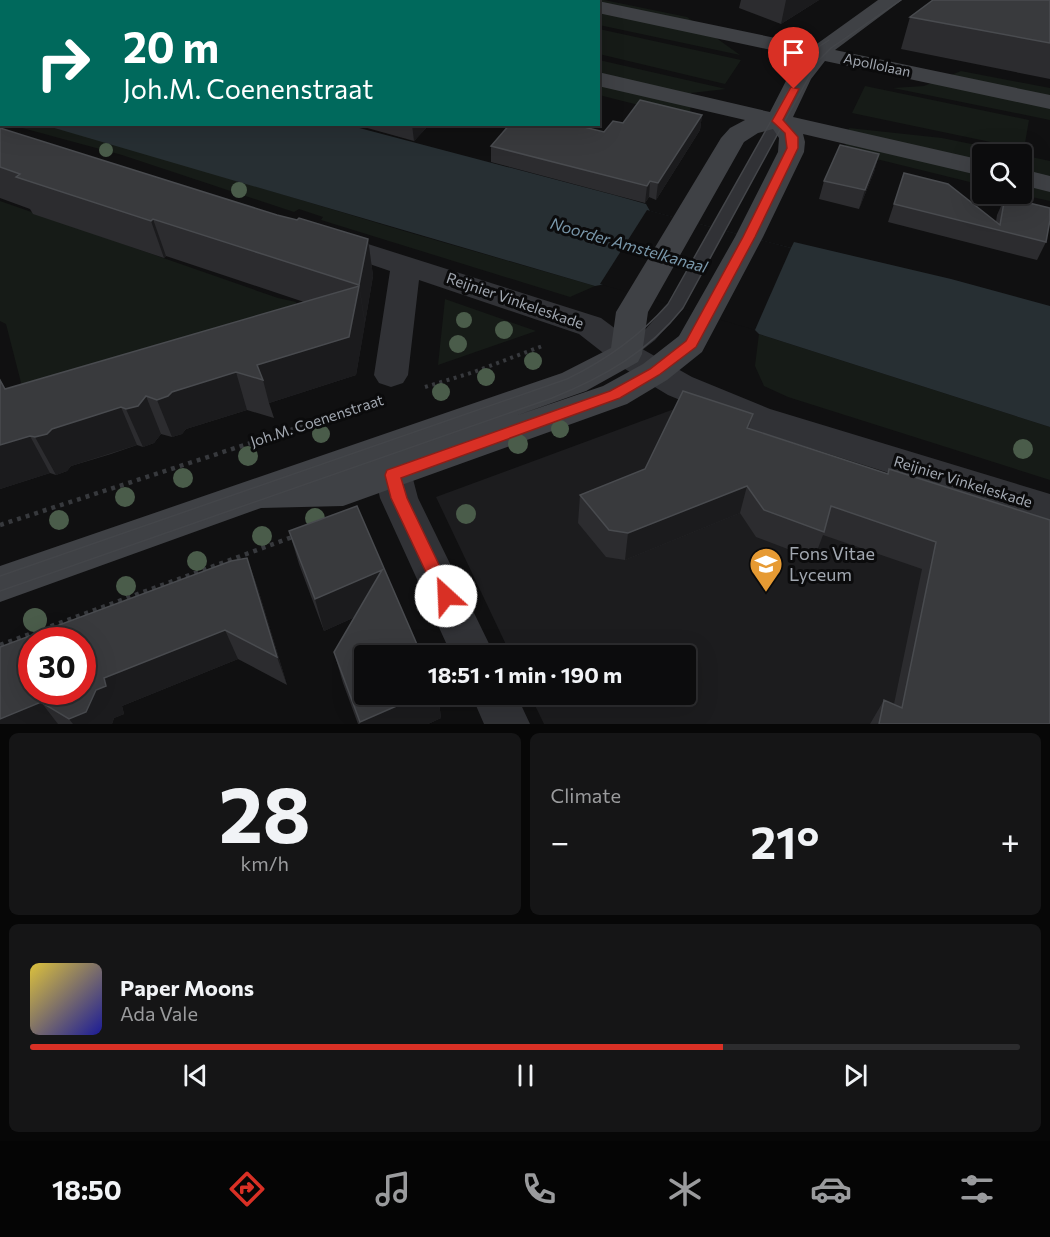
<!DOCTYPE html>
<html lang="en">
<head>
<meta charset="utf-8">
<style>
  body { margin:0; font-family:Commissioner,sans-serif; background:#151516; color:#f1f3f6; height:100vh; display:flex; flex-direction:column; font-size:22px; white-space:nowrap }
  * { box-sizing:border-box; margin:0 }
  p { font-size:20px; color:#9a9b9d }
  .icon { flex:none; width:33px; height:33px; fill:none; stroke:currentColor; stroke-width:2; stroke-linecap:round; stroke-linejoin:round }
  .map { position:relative; height:724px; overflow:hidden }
  .details { display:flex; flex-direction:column; gap:9px; padding:9px; background:#070707; flex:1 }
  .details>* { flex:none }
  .banner { position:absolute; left:0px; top:0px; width:600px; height:126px; box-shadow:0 6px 24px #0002,0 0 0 2px #2c2c2e; background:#00695c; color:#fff; overflow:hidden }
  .buttons { position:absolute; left:972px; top:144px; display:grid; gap:12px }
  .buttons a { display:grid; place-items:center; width:60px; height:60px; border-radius:6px; background:#0c0c0d; box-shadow:0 6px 24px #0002,0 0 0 2px #2c2c2e; font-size:30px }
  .speed { position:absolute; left:18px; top:627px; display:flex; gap:12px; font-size:30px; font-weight:700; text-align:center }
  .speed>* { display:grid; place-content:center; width:78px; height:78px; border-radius:50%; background:#0c0c0d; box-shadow:0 6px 24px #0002,0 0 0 2px #2c2c2e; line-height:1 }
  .speed .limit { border:9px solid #d22; background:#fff; color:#111 }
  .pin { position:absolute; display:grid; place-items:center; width:51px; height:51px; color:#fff; margin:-62px -26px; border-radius:50% 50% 50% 0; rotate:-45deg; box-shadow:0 0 6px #0007 }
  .pin .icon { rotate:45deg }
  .me { position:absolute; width:66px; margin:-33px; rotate:335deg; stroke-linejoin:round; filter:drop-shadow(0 0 4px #0008) }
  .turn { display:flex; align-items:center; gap:21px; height:126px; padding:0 24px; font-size:27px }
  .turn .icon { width:78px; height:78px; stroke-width:2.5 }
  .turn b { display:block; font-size:42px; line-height:51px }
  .big { font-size:45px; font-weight:700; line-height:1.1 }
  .details .widget { flex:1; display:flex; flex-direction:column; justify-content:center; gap:9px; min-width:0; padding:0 21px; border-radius:9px; background:#151516 }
  .details .dial { align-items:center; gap:0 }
  .dial b { font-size:78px; line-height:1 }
  .song { display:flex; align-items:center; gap:18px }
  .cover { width:72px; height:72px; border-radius:9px; background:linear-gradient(135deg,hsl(50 70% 55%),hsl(240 70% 35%)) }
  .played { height:6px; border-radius:3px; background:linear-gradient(90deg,#d93025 70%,#2c2c2e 70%) }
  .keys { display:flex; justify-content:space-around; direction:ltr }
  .heat { display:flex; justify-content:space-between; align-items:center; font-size:33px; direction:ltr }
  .details .tiles { flex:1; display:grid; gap:9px; grid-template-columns:1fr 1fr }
  .widget:last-child { grid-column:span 2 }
  .trip { position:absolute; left:354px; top:645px; width:342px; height:60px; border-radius:6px; background:#0c0c0d; box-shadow:0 6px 24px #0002,0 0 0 2px #2c2c2e; font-weight:700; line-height:60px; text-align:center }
  .tab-bar { display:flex; height:96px; justify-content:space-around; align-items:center; background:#050505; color:#9a9b9d }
  .tab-bar .icon { width:42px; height:42px }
  .tab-bar .selected { color:#d93025 }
  .tab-bar b { font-size:27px; color:#f1f3f6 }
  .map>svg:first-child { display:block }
  .built { fill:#1c1c1e }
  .green { fill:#161b17 }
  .water { fill:#272f33 }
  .pier { fill:#101011 }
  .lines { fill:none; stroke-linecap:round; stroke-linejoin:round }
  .path-far2 { stroke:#37393d; stroke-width:3; stroke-dasharray:2 3; stroke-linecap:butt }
  .path-far1 { stroke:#37393d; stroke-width:4; stroke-dasharray:3 4.5; stroke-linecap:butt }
  .path { stroke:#37393d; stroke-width:4.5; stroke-dasharray:4 5; stroke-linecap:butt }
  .lane { fill:#313236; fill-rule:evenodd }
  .street { fill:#313236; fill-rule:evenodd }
  .secondary { fill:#3f4145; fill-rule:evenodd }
  .tram { stroke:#44464a; stroke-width:1.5 }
  .tree { fill:#4a5c4a }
  .wall { fill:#2c2c2f }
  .shaded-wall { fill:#1b1b1d }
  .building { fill:#393a3d; stroke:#494b4f; stroke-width:1.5; fill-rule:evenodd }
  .route { fill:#d93025; stroke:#8d1f18; stroke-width:1.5 }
  .labels { text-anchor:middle; stroke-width:6; stroke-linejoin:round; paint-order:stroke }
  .far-street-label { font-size:14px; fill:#a2a8b1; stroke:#0b0b0c }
  .street-label { font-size:15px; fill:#a2a8b1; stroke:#0b0b0c }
  .water-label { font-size:16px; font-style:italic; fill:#7a98ab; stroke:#0b0b0c }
  .near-poi-label { font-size:18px; fill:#a2a8b1; stroke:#0b0b0c; text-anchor:start }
</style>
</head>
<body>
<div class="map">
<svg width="1050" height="724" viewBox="0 0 1050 724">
  <rect width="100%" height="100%" fill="#101011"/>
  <path class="built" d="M677,408L1050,531V724H544L530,695L686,694V656L511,655L436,497Z"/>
  <path class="green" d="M479,0H604L687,17L740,55L599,25L598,2Z
    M599,29L741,60L725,84L599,54Z
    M599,60L726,89L691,93L690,118L599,95Z
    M961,71L1050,88V120L893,88L924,86Z
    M865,86L1029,120L1024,149L852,113Z
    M17,124L52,125L404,231L595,286L570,297L321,220L323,217L299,209L294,212L122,155L15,126Z
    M849,128L942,138L1020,154H982V185L844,151Z
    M1022,155L1050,161V201L1018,194H1022Z
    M0,201L278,298L296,302L292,326L28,410L6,324L0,321Z
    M445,299L536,331L438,365Z
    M759,334L1050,427V480L788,397L764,386L755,366Z"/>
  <path class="water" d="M52,124L348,125L614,195L646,204L650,211L791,248L794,242L951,279L1050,306V427L759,334L750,325L606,284L595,286L51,127Z"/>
  <path class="pier" d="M647,210L791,248L755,330L600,284Z"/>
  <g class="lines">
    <path class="path-far2" d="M218,0L225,2
      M334,0L341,2
      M472,0L479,2"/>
    <path class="path-far1" d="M425,387L474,372L545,345
      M325,418L375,402"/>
    <path class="path" d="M0,525L330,417
      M0,645L295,536"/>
    <path class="lane" d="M778,117L785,121L682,310L655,340L632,358L626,360L620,358L617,354L643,332L669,303L771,121Z"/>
    <path class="street" d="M327,231L601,318L644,350L692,377L770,409L1050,494V524L747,428L668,395L620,366L579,334L419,280L408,375L403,383L391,387L379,383L374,375L390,271L317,246L313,240L317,234Z
      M387,435L400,439L405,449L418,498L495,656H452L380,498L369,449L374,439Z
      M471,694H516L530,724H484Z"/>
    <path class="secondary" d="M256,0H281L282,2H257Z
      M554,0H581L582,2H555Z
      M878,0H902L835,50L1050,95V109L825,61L811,79L793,117L982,160V176L803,134L805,142L804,152L763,237L702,352L667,380L627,404L343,506L261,508L0,602V566L562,373L611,348L616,312L721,138L730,128L745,120L598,86V72L770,112L788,77L804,57L598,13V2H595L598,1L814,46ZM773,129L779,138L778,152L735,237L679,336L643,364L603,386L518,415L586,391L638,362L642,354L648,312L744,142L758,133Z
      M1022,169L1050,176V192L1022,185Z"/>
    <path class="tram" d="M0,576L567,379C606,360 639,337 668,304L798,73L820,46L829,40
      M0,591L552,398C604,377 648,352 683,308L817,62L831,48L901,0"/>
  </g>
  <g class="tree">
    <circle cx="106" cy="150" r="7"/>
    <circle cx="239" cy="190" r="8"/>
    <circle cx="464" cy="320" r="8"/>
    <circle cx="504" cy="330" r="9"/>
    <circle cx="458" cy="344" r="9"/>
    <circle cx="533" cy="361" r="9"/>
    <circle cx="486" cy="377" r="9"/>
    <circle cx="441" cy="392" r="9"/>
    <circle cx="560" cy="429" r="9"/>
    <circle cx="321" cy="434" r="9"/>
    <circle cx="518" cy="444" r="10"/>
    <circle cx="1023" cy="449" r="10"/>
    <circle cx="248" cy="456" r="10"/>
    <circle cx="183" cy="478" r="10"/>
    <circle cx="125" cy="497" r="10"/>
    <circle cx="466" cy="514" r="10"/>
    <circle cx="315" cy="518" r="10"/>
    <circle cx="59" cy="520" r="10"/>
    <circle cx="262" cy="536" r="10"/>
    <circle cx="197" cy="561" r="10"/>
    <circle cx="126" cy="586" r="10"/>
    <circle cx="35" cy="620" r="12"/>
  </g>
  <path class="wall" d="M741,0H819L781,24L739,8Z
    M1050,0V79L901,49L910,17Z
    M702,115L700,130L656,200L649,197L645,203L491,162V146L509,126L503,124H572L604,132L623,123Z
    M353,124H430L414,141Z
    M0,128L277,215L368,239L373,276L356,375L269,403L274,418L247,410L186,429L182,434L172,437L161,434L154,443L143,447L137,445L111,454L71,466L67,471L56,475L50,473L0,489V379L5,389L304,302L166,256L164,258L33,214L30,209L0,198Z
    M879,154L874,172L859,209L819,199L824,181Z
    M904,173L996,222L997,215L1005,197L1046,242L1037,260L888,222Z
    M753,414L749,428L887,474L889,469L1050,724H870L884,700L894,704L922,569L823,535L814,559L756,537L740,513L625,560L606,557L578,523L580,495L645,469Z
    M357,506L364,694H438L441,718L428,724H358L343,683L334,652L355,617L324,631L299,564L289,531Z
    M247,558L258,589L287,685L238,659L122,706L124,714L114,718L112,724H0Z"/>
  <path class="shaded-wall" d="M786,0H819L781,24Z
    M702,115L700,130L656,200L658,183Z
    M413,124H430L414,141L412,125Z
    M879,154L874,172L859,209L865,190Z
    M650,181L649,197L645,203L647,186Z
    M153,219L166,256L164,258L151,221Z
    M368,239L373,276L365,323L359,285Z
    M359,286L365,324L356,375L269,403L263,380L257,365Z
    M236,372L247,410L186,429L182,434L172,437L157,400L172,392Z
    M146,396L161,434L154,443L143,447L126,409Z
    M121,407L137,445L71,466L67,471L56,475L35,437L52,429Z
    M30,436L50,473L0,489V445Z
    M747,486L740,513L625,560L628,533Z
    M247,558L258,589L287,685L277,657Z
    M382,570L388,602L324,631L315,599Z
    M225,630L238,659L122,706L124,714L114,718L112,724H73L69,719L96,690L104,678Z
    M424,694H438L441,718L428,724H360V722Z
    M41,702L58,724H0V719Z"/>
  <path class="building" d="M31,0H213L219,2H28Z
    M933,0H1050V43L910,17Z
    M640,100L702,115L658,183L650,181L647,186L491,146L510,124H572L604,132L613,121L623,123Z
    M0,128L277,215L297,220L299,218L368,239L359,285L153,219L151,221L16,177L20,174L0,167Z
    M840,145L879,154L865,190L824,181Z
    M904,173L948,184L1000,225L1005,197L1050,208V220L1046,242L894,204Z
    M359,286L349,337L257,365L263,380L236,372L172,392L168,396L157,400L146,396L138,406L126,409L121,407L93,416L52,429L47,434L35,437L30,436L0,445V380L5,389Z
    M683,391L753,414L747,428L888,474L889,469L1050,520V724H879L884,700L902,708L936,542L831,506L824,532L764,510L747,486L628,533L609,530L580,495L645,469Z
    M357,506L422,656H364V694H424L360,722L334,652L382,570L315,599L289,531Z
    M247,558L277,657L225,630L104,678L106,686L96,690L86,712L69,719L41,702L0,719V647L231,561ZM32,640H82V692H32Z"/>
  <path class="route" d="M791,87L799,89L783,120L798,137V148L755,237L696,347L659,375L620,398L401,478L407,498L454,596L452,602L446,604L440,602L391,498L385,475L387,470L610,391L650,369L686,341L743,237L787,148L785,133L772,121Z"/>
  <defs>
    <g id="school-pin" transform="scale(1.725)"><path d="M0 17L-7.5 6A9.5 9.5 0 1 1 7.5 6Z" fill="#e69a33" stroke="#0b0b0c"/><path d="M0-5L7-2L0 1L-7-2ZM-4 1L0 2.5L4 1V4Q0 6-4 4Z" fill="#fff"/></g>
  </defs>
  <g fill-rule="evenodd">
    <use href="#school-pin" x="766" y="564"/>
  </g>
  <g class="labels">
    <g class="far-street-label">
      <text transform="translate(877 65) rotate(12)" y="5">Apollolaan</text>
    </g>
    <g class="street-label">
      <text transform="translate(515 301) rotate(19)" y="5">Reijnier Vinkeleskade</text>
      <text transform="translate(317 421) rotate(-18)" y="5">Joh.M. Coenenstraat</text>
      <text transform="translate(963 482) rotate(17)" y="5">Reijnier Vinkeleskade</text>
    </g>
    <g class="water-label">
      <text transform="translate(629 245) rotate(16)" y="6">Noorder Amstelkanaal</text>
    </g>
    <g class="near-poi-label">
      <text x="789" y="560">Fons Vitae<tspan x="789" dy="21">Lyceum</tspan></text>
    </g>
  </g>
</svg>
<div class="buttons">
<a><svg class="icon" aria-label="search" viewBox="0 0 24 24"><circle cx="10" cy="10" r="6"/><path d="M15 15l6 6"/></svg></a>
</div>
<div class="speed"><div class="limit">30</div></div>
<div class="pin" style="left:794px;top:89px;background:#d93025"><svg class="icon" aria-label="arrive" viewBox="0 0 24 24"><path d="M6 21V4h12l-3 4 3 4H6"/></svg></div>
<svg class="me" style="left:446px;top:596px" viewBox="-20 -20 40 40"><circle r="19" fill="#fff"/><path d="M0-13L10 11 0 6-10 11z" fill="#d93025"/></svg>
<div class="trip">18:51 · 1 min · 190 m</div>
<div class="banner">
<div class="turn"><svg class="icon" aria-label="right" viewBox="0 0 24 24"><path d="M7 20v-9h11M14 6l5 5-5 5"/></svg><div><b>20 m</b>Joh.M. Coenenstraat</div></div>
</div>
</div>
<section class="details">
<div class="tiles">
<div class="widget dial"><b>28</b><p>km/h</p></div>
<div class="widget"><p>Climate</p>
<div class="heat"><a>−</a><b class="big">21°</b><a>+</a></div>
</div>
<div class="widget">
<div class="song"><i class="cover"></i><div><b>Paper Moons</b><p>Ada Vale</p></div></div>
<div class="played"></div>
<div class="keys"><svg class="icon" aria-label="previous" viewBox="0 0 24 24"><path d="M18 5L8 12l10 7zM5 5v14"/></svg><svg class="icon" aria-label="pause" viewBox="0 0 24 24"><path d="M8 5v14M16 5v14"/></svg><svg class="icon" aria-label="next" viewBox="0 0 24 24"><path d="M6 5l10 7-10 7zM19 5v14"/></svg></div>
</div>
</div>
</section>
<nav class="tab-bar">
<b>18:50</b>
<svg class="icon selected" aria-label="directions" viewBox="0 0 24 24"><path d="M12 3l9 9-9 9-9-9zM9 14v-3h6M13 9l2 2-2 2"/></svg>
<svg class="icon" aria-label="music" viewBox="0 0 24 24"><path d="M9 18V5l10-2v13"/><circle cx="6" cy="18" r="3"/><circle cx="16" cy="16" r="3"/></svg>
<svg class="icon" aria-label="phone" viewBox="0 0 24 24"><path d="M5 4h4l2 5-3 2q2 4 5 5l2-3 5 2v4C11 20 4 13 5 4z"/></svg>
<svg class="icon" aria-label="climate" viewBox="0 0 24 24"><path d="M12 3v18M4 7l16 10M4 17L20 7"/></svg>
<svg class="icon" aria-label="car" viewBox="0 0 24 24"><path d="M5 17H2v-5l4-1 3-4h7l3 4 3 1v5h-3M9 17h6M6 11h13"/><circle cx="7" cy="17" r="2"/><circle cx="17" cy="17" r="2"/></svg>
<svg class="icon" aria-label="filters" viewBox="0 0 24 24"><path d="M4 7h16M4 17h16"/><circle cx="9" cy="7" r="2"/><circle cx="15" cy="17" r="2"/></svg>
</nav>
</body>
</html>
